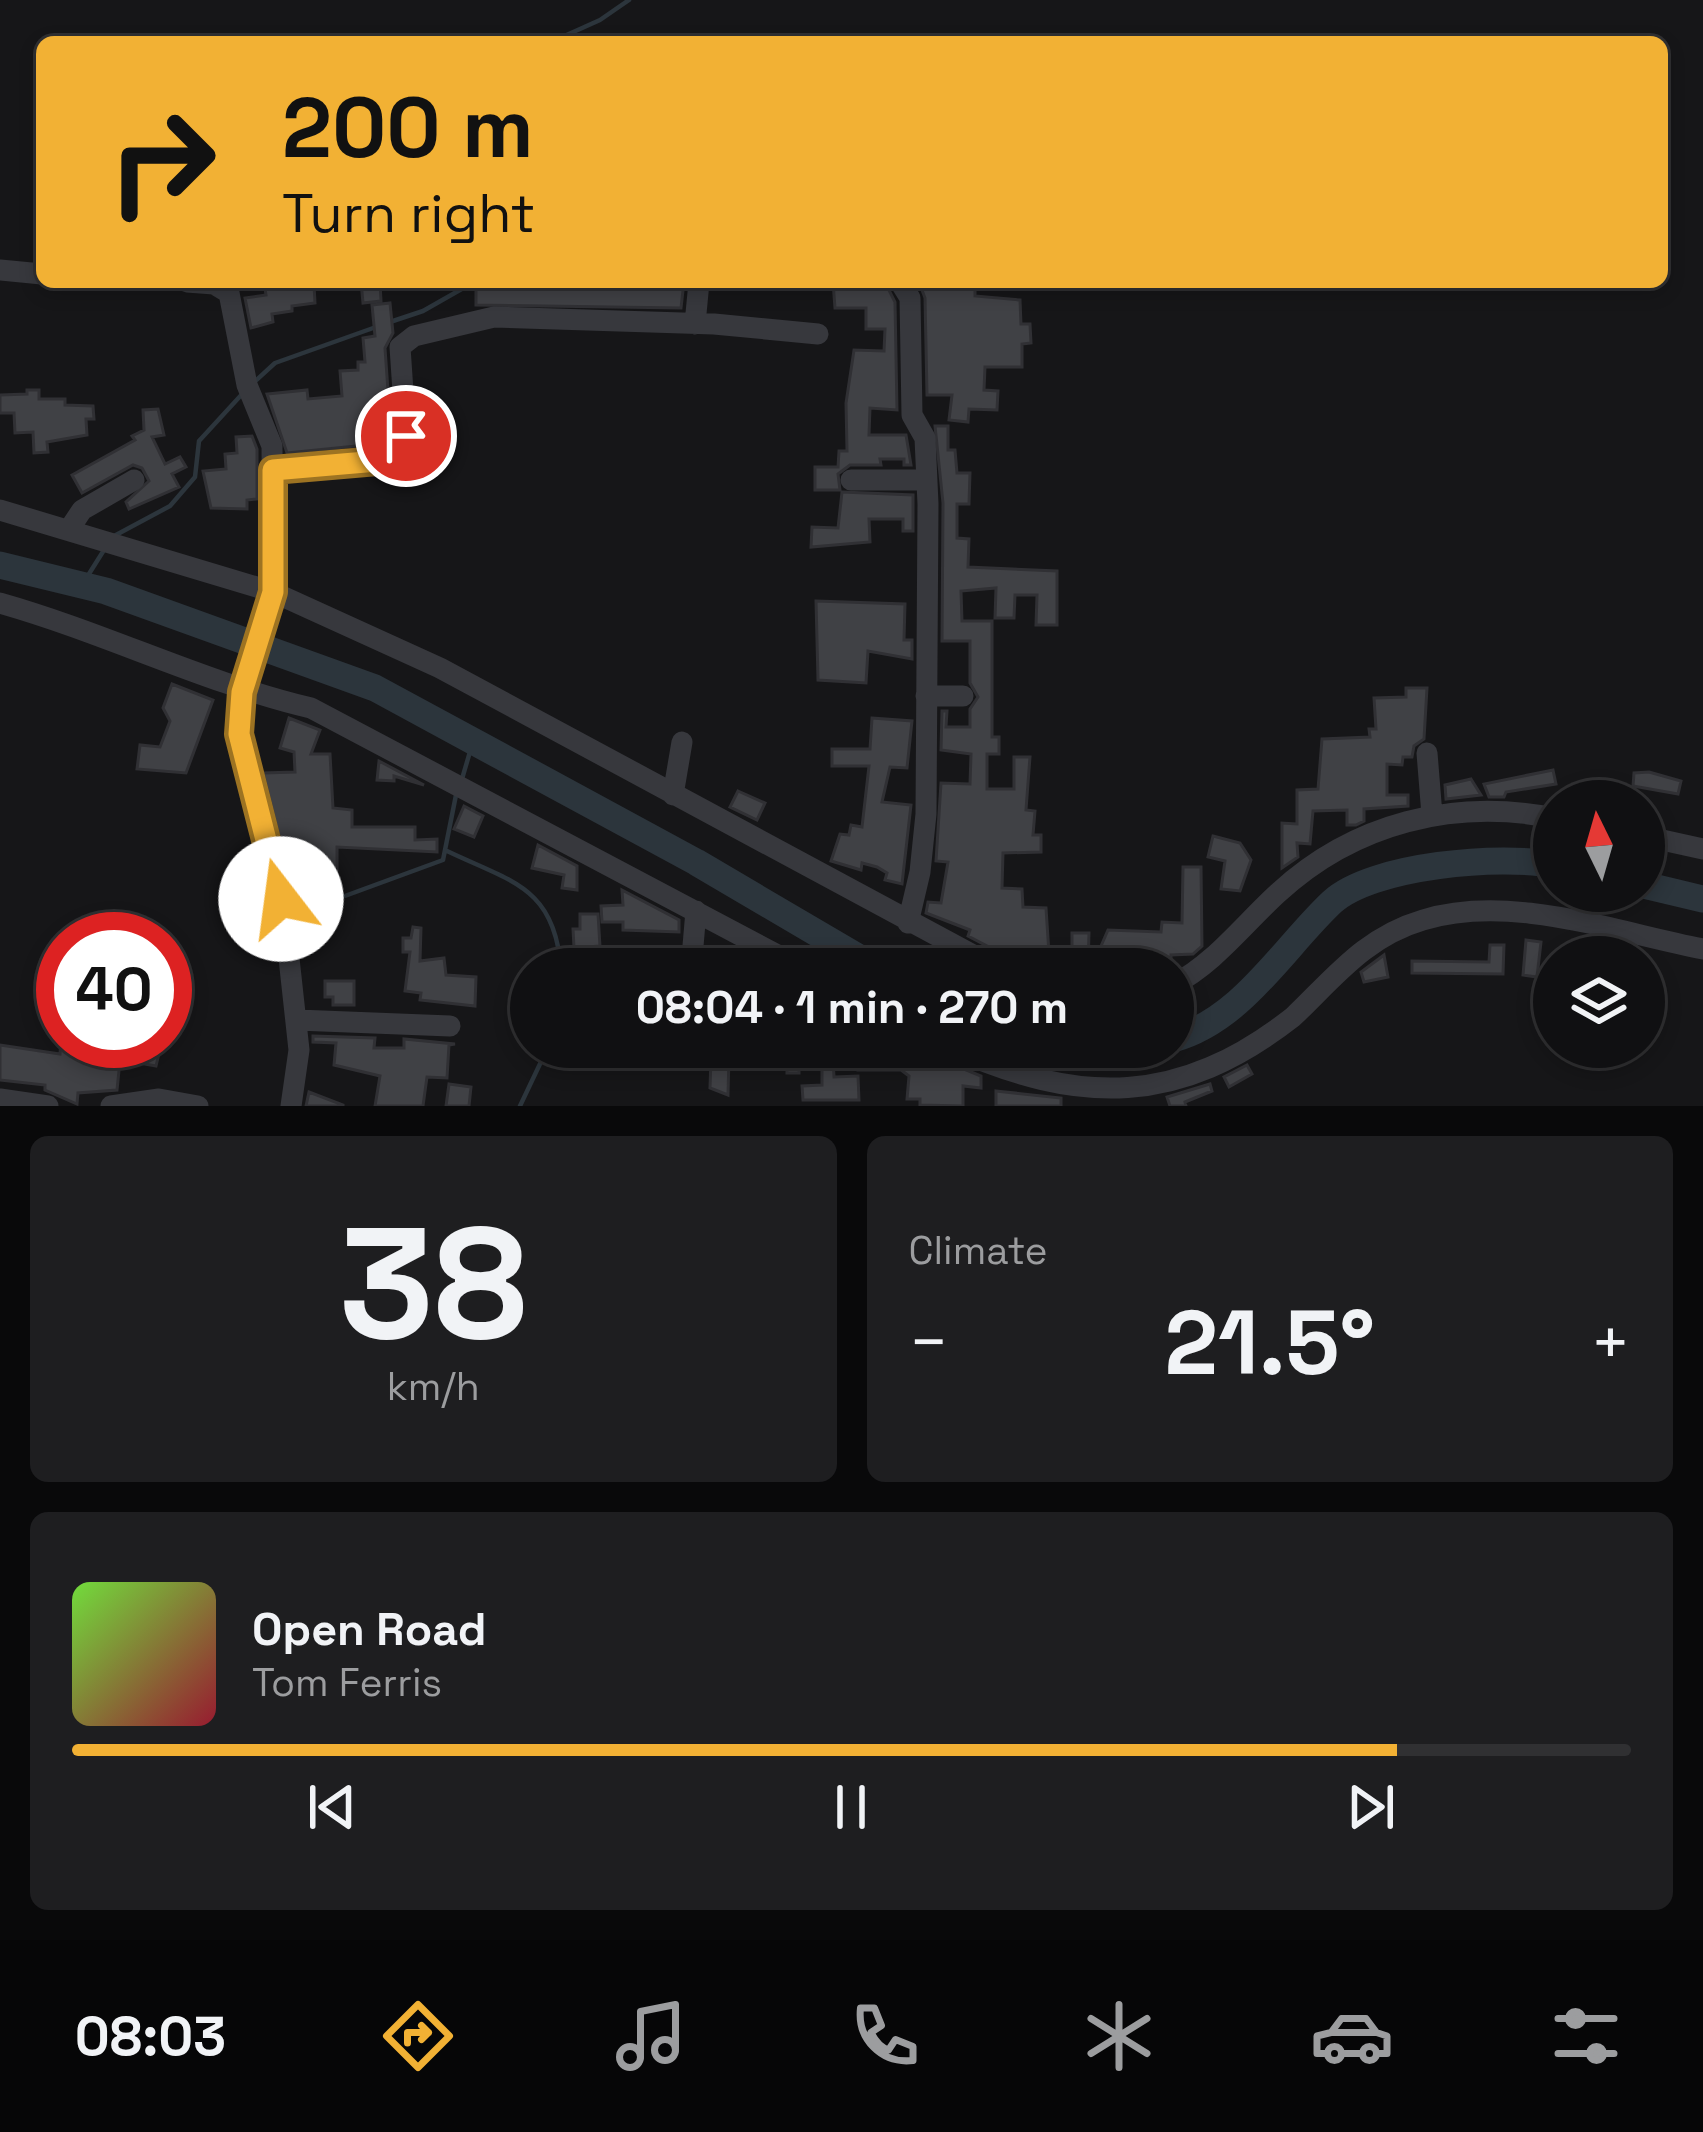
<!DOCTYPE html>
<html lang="en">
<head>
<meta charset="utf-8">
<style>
  body { margin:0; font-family:"Space Grotesk",sans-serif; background:#1e1e20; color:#f1f3f6; height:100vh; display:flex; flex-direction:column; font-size:45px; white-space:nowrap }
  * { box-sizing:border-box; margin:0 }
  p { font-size:39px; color:#9c9d9f }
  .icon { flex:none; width:66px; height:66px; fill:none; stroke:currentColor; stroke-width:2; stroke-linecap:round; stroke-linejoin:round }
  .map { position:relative; height:1106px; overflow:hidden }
  .side { display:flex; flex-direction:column; gap:30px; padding:30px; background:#09090a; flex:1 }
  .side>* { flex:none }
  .top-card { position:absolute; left:36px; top:36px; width:1632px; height:252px; border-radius:18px; box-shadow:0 6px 18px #0003,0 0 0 3px #303032; background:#f2b134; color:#111; overflow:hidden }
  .needle { width:78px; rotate:355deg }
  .fabs { position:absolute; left:1533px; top:780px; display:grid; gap:24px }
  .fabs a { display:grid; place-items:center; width:132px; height:132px; border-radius:50%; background:#101012; box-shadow:0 6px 18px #0003,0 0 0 3px #303032; font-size:60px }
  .speed { position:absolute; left:36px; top:912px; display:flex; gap:24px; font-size:60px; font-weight:700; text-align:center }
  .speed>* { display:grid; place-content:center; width:156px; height:156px; border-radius:50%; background:#101012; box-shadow:0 6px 18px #0003,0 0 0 3px #303032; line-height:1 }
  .speed .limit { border:18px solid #d22; background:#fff; color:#111 }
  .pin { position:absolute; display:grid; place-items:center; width:102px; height:102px; color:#fff; margin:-51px; border:6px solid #fff; border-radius:50%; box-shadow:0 3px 12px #0007 }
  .me { position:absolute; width:132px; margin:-66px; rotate:345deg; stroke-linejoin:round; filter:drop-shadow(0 0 9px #0008) }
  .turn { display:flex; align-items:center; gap:42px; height:252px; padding:0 48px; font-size:54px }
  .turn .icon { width:156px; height:156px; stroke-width:2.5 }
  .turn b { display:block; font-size:84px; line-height:102px }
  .big { font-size:90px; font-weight:700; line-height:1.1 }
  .side .card { flex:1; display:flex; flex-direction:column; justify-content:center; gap:18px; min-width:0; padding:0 42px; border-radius:18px; background:#1e1e20 }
  .side .dial { align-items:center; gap:0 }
  .dial b { font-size:156px; line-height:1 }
  .song { display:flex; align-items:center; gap:36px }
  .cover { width:144px; height:144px; border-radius:18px; background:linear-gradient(135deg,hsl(100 70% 55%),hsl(350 70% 35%)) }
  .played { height:12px; border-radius:6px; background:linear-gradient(90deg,#f2b134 85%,#303032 85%) }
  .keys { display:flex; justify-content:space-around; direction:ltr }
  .heat { display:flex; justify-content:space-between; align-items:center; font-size:66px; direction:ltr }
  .side .tiles { flex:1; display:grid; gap:30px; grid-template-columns:1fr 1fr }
  .card:last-child { grid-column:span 2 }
  .trip { position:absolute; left:510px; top:948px; width:684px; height:120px; border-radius:60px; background:#101012; box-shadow:0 6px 18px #0003,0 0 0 3px #303032; font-weight:700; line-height:120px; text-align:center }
  .tab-bar { display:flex; height:192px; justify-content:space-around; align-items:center; background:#060607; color:#9c9d9f }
  .tab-bar .icon { width:84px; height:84px }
  .tab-bar .active { color:#f2b134 }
  .tab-bar b { font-size:54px; color:#f1f3f6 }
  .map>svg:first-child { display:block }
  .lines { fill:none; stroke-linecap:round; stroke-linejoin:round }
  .stream { stroke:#2c353c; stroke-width:4.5 }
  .river { stroke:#2c353c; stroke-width:27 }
  .building { fill:#404145; stroke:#303034; stroke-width:3 }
  .minor { stroke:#37383d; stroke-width:21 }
  .route-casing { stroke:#9d7322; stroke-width:30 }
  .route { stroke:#f2b134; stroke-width:21 }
</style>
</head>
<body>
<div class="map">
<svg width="1703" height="1106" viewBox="0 0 1703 1106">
  <rect width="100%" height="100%" fill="#161618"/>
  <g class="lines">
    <path class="stream" d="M551,42L600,20L629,0
      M387,323L423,311L474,282
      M252,384L275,363L376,327
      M114,536L170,506L195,477L199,441L244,392
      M82,585L104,550
      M462,779L474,738
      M447,851C512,882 555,887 561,969
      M294,923L293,915L443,860L456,795
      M520,1106L548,1047"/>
    <path class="river" d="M0,565L106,591L375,688L696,862L878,969
      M1644,885L1703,899
      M1173,1039C1242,1020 1283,948 1332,902C1372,865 1502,854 1554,865
      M1028,1047C1062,1063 1109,1057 1144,1047"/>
  </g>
  <path class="building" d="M264,282L314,284L315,303L292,306V311L272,314L273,322L251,328L245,298L266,295Z
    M361,282H380L381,301L363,303Z
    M486,282H684L681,308L476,305V288H486Z
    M833,282H885L895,302L897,410L870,408L869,435H906L911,465H904V459H880L881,465H850L838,474L840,490H815V467H838L839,451H847L846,403L854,350L884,351L885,329H866V308H835Z
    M975,282V296L1020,300L1021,324H1030L1031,343L1022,344V367H985L984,390L998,391L997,410L969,409L968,422L949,420L952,395H927L925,298L920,285Z
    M390,303L393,333L385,348L391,433L385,434L386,443L287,453L267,394L307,390L308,399L342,396L340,371L358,370V362H365L363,338L375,336L372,305Z
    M27,390H39V399H65V405L93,406L94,419H86L87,435L47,442L48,452L34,453L33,432L15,433L14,413H0V395L27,394Z
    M158,409L164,435L152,437L165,464L180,457L186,467L172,474L179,487L129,509L126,502L149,481L142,468L133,465L82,493L72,475L135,440L132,436L144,430L143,410Z
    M935,426H948V450H955L957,473H970L969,504H957V538L969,539L968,567L1057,571V625H1036L1037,595H1015L1014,618H995L996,588L961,591L962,621H992V737H999V754H987V789H1014V757H1030L1026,810L1035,811L1033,835H1041V852L1003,853L1002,888L1022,889L1023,907L1046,908L1049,953L1072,951V933H1089L1088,969H1016L1006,956L968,936L970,930L926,913L928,902L941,903L948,862L936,861L941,783L970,784L971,754L941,750L942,711H947L946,727H970V709L978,697L970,683V641H942L943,503Z
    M252,436L257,449V499L247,500V509L211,508L203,471L226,469L225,454L237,453L236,437Z
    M842,492L913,495V531H903V519H869L870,542L811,547L812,527L838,528Z
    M816,601L905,604L904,640H912V659L868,651L866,683L818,680Z
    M172,684L213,700L186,773L137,769L140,745L160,747L170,721L163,708Z
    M1406,688H1427L1424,739L1414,746L1412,757H1403L1402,765L1387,764V795H1408V806L1364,809V821L1356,825H1347V810L1313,811L1310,844L1297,843L1298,857L1282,868V823L1297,824V790L1318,789L1322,739L1370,737L1369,729H1376L1374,698L1406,697Z
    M289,718L320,730L311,754H330L333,808L352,810V827H415V840L437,839V852L337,847V870H318L324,898L305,902L304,895L294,897L263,773L295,772L294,752L280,748Z
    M872,718L912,721L907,768L890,767L882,802L911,805L902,884L885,880L887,873L877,867L862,863L861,870L831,861L840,834L849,835L851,825L862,827L869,766H832V749H870Z
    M379,761L424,785L394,776V781L377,780Z
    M1553,770L1556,784L1506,792L1504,797H1489L1484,784Z
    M1649,772L1681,781L1678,794L1633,786L1634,773Z
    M1471,779L1481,795L1446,799L1445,785Z
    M738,791L765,803L757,820L730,807Z
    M464,806L483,816L474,837L454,829Z
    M1213,836L1240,843L1251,860L1240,891L1221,889L1225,861L1208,857Z
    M538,845L577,866V890L562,888L564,875L532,868Z
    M1183,867H1201L1202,946L1193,954L1171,955V964H1163L1164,969H1091L1108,930L1161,932L1162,922L1182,923Z
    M622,890L679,920V932L623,930V922H602L601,906L623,905Z
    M580,914H598L600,946L574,948L573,929H580Z
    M413,927L421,928L420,961L444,958L446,975L476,977L475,1006L420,1000L421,993L405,991L410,952H403V938H411Z
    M1526,940L1541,942L1537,977L1523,975Z
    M1490,945H1504L1503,974L1412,973V961L1489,962Z
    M707,953H724V969H706Z
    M1384,955L1388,977L1364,982L1361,972Z
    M325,981H354V1005H333V997H325Z
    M313,1036L375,1038L374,1048H404V1039L455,1044L449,1045L447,1078L427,1077L423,1106H375L380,1076L334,1065L336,1043L313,1042Z
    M61,1040L82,1042L80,1056L120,1061L117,1090L78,1093L77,1104L45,1090V1085L0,1080V1045L60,1054Z
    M115,1041H162L156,1066L111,1058Z
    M787,1047H848L849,1056L833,1057L834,1077L858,1076L859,1100H803L802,1086L822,1085V1058L799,1059V1073H787Z
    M884,1047H934L942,1060L981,1076V1088L963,1086V1106L920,1105V1099H907L909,1076L901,1070H858L859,1051L884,1052Z
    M711,1057H729L728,1095L710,1088Z
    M1247,1065L1252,1074L1229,1087L1224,1077Z
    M449,1084L471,1087L469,1106H446Z
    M1210,1084L1212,1091L1185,1102L1186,1106H1170L1167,1097Z
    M996,1091L1061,1098V1106H996Z
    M309,1092L343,1105V1106H306Z"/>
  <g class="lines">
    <path class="minor" d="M0,270L42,274
      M187,282L214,284L229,293L247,385L272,446L273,592L242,692L239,734L287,940L299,1050L291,1106
      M900,282L910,298L912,415L925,438L928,504L926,814L920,872L908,923
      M695,324L699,282
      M273,470L397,457L406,436L400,347L414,336L494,317L714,324L818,334
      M851,480H927
      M0,510L273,592L440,668L999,969
      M70,528L82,510L134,480
      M0,603C106,633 205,683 311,708L804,969
      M926,696H963
      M1427,753L1432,815
      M673,795L682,742
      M1644,836L1703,849
      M691,969L696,911
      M1173,985C1214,964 1244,924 1278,893C1354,823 1454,798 1554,818
      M297,1020L450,1026
      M949,1047C1081,1106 1179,1106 1293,1017C1335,977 1365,937 1423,920C1511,893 1615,932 1703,949
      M0,1099L48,1106
      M111,1106L159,1099L198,1106"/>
  </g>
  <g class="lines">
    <g class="route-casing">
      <path id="route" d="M281,899L239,734L242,692L273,592V470L389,460L403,452L406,436"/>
    </g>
    <use href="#route" class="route"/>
  </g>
</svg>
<div class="fabs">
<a><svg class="needle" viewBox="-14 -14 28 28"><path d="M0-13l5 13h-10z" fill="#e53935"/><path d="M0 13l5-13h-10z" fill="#9c9d9f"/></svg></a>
<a><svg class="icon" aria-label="layers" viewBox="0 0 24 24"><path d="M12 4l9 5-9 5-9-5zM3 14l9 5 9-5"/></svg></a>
</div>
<div class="speed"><div class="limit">40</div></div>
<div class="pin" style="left:406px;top:436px;background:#d93025"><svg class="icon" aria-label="arrive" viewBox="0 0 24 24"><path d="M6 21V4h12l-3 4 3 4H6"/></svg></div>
<svg class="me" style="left:281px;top:899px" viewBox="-20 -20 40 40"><circle r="19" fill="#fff"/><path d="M0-13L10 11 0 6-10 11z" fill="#f2b134"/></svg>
<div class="trip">08:04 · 1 min · 270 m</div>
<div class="top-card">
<div class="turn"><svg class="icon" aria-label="right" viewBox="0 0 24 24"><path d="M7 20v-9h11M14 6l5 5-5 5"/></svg><div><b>200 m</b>Turn right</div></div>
</div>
</div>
<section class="side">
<div class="tiles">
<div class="card dial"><b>38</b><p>km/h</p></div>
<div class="card"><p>Climate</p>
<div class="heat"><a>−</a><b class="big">21.5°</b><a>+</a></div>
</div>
<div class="card">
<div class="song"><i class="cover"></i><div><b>Open Road</b><p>Tom Ferris</p></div></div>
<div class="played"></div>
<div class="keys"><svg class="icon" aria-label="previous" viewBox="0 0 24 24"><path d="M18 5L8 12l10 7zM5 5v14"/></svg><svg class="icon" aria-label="pause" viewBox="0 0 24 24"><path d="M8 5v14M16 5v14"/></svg><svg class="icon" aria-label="next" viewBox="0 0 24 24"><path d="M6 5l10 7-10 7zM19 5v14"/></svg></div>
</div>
</div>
</section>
<nav class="tab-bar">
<b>08:03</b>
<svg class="icon active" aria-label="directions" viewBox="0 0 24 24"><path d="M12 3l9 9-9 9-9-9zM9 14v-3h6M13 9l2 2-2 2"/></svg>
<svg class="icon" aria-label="music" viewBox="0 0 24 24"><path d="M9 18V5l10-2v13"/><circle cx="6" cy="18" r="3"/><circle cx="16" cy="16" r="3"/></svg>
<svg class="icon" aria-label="phone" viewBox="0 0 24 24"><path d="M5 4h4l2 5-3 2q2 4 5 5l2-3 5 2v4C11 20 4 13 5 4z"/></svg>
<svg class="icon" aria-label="climate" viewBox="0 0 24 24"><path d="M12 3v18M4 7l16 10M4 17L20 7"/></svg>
<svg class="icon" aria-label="car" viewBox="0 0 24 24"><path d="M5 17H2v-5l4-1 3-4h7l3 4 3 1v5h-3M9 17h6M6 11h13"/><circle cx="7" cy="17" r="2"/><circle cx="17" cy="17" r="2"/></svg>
<svg class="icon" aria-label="filters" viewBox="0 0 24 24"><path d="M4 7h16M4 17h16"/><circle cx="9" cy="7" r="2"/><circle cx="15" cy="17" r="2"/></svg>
</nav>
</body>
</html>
